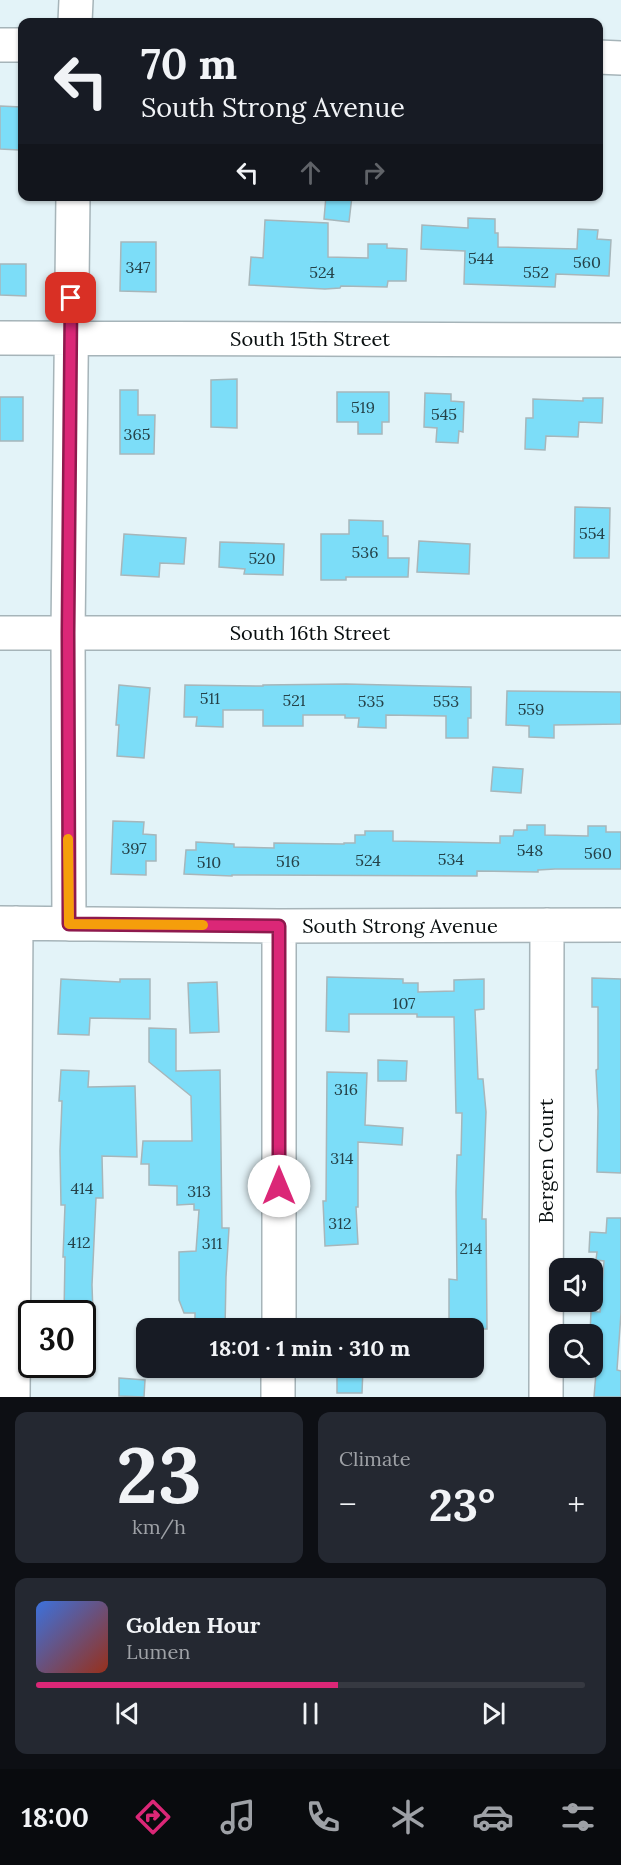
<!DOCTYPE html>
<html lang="en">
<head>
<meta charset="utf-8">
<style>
  body { margin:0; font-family:Lora,serif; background:#242831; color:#f1f3f6; height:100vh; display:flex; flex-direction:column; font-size:22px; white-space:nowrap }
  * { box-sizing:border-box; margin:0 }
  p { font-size:20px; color:#9ea1a6 }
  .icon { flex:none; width:33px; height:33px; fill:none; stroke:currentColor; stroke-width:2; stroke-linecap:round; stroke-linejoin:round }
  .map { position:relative; height:1397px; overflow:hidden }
  .side { display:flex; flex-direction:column; gap:15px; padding:15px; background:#0d0f14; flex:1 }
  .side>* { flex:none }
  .guide { position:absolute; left:18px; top:18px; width:585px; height:183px; border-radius:12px; box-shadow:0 2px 4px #0004; background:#171b24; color:#f1f3f6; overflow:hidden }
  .controls { position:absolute; left:549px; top:1258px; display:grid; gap:12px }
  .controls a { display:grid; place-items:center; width:54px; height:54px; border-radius:12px; background:#171b24; box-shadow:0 2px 4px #0004; font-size:30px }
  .speed { position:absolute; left:18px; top:1300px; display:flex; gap:12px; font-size:30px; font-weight:700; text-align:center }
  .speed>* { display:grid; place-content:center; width:78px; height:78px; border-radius:50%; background:#171b24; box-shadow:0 2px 4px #0004; line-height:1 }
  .speed .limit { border:3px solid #111; border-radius:9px; background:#fff; color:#111 }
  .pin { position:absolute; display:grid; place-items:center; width:51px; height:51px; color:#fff; margin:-26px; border-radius:12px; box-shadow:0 3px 9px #0006 }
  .me { position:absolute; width:66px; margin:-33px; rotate:0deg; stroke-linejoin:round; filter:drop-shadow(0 0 4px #0008) }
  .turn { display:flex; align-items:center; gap:21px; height:126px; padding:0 24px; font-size:27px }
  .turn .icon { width:78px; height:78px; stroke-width:2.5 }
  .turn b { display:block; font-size:42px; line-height:51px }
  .lanes { display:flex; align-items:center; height:57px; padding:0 24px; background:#0003; justify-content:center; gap:30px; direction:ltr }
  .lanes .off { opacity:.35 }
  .big { font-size:45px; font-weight:700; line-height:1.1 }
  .side .tile { flex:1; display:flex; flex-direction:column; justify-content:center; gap:9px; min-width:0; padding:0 21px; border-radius:12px; background:#242831 }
  .side .dial { align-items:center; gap:0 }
  .dial b { font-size:78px; line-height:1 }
  .song { display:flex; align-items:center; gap:18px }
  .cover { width:72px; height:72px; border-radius:9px; background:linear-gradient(135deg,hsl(220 70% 55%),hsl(10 70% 35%)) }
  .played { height:6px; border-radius:3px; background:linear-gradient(90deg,#db2777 55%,#363941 55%) }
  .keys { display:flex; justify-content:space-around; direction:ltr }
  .heat { display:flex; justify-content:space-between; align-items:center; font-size:33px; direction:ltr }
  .side .tiles { flex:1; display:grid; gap:15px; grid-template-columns:1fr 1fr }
  .tile:last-child { grid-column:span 2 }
  .trip { position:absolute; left:136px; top:1318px; width:348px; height:60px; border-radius:12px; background:#171b24; box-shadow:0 2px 4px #0004; font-weight:700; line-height:60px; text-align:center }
  .menu { display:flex; height:96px; justify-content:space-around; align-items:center; background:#090b0e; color:#9ea1a6 }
  .menu .icon { width:42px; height:42px }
  .menu .selected { color:#db2777 }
  .menu b { font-size:27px; color:#f1f3f6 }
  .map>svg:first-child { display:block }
  .building { fill:#7cddf8; stroke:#a7b6ba; stroke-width:1.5 }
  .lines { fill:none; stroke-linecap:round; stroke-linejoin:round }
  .minor-casing { stroke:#a6b4b9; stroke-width:36 }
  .minor { stroke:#fff; stroke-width:33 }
  .route-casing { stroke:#8e194d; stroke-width:15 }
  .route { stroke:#db2777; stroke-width:10 }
  .slow { stroke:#f59e0b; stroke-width:10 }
  .labels { text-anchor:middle; stroke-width:4.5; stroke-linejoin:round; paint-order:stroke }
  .number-label { font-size:16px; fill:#254249 }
  .street-label { font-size:20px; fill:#080e0f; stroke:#fff }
</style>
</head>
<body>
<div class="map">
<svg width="621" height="1397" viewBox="0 0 621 1397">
  <rect width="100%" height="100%" fill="#e3f3f8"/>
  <path class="building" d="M0,106L21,107L19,150L0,149Z
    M326,196H352L349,222L324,219Z
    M468,218L495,219V233H498V247L577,249L578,229L598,230L597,239L611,240L609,276L556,274L555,287L464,284L465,251L421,249L422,225L468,228Z
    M265,220L328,223V257L368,258V244H387V248L407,249L406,281H388L387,287L341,286L340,288L325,289L249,285L251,257L263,258Z
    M121,242H156V292L120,291Z
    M0,264H26V296L0,295Z
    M237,379V428L211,427V380Z
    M120,390H138V415H155L154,454H120Z
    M337,392H389V422H382V434H358V422H337Z
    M425,393L451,394V401L464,402L463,432L459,431L458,443L436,442L437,428L424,427Z
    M0,397H23V441H0Z
    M583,398H603L602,423L579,422L578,437L546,436L545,450L525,449L526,418H533V399L583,401Z
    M575,507L610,508L609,558H574Z
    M349,520L383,521V536H388V558H409L408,577H346V580H321V534H349Z
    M124,534L186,538L184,564L160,563L159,577L121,575Z
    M419,541L470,544L469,574L417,572Z
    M220,542L284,544L283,575L244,574L245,569L219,567Z
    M346,684L471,687V718H468V738H446V716L386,715V728L358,727L359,718H345V715H303V726H263V710H223V727L196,726L197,717H184L185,685L263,686V685Z
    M119,685L150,688L144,758L117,756L119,725H116Z
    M507,691L621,692V724L554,725V738L529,737V726L506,725Z
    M493,767L523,769L521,793L491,791Z
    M113,821L144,822L143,834L156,835V861H146V875L111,874Z
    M527,825H545V835L588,836V826H606V832H621V869H555L538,870V872L477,871V876L232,875V876L184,874L186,850H196V842L234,844V847L274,848V843L344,844V843H355V835H365V831H393V841L500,843V836H513L514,830H527Z
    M327,977L403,979V983H418V992L454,991V980L484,979V1009L475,1010L478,1079H483L486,1112L482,1219H486L487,1329H449V1279L457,1280L456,1192L457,1155H461L462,1113H456L454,1017H417V1014H349V1032L326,1031Z
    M592,978L621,979V1173L597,1172L598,1111L596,1070L598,1069V1007H592Z
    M61,979L120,982V979H150V1019L90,1018L89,1035L58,1034Z
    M217,982L219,1032L190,1033L188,983Z
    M149,1028L176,1029V1071L220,1070L222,1228H229L226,1277L225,1329H195V1313H184L179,1300V1252L196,1251L199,1210H194V1204L177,1205V1186L149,1185V1164H141L143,1141H192L191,1096L149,1062Z
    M378,1060L407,1061L406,1081H378Z
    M61,1070L89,1071L88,1087L135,1086L137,1157L102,1156L103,1198H96L92,1285L93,1314H64L65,1257H63L65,1205H61L60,1151L62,1101H59Z
    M327,1072L367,1073L365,1125L403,1128L402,1145L358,1142V1207H356L358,1244L325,1246L323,1201H326Z
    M607,1218H621V1313L617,1370L621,1371V1397H594L598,1349H592V1335H590L591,1311L600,1312L604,1261L596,1260L597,1252H589L590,1232L606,1233Z
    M337,1368H363L362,1393H337Z
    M119,1378L145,1380L144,1397L119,1396Z"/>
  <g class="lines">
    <g class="minor-casing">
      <path id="minor" d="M75,22L76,0
        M0,45H22
        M598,57L621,58
        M0,338L621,340
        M0,633H621
        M0,923L279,926L621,925
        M69,924L68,633L73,196
        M279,1329V926
        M13,1397L16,923
        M278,1397V1368
        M546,1397L547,925"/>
    </g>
    <use href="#minor" class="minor"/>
  </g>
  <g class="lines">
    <g class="route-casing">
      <path id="route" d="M71,298L68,633L69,924L279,926V1186"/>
    </g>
    <use href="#route" class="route"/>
    <path class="slow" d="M68,839L69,924L203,925"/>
  </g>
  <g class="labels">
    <g class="number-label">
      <text x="481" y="264">544</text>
      <text x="587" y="268">560</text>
      <text x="138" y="273">347</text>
      <text x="322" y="278">524</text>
      <text x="536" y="278">552</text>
      <text x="363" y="413">519</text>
      <text x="444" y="420">545</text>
      <text x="137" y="440">365</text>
      <text x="592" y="539">554</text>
      <text x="365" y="558">536</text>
      <text x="262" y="564">520</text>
      <text x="210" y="704">511</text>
      <text x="294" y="706">521</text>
      <text x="371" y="707">535</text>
      <text x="446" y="707">553</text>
      <text x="531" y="715">559</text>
      <text x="134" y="854">397</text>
      <text x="530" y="856">548</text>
      <text x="598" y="859">560</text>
      <text x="451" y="865">534</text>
      <text x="368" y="866">524</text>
      <text x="288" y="867">516</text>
      <text x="209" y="868">510</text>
      <text x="404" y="1009">107</text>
      <text x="346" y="1095">316</text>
      <text x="342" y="1164">314</text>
      <text x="82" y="1194">414</text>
      <text x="199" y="1197">313</text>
      <text x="340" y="1229">312</text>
      <text x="79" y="1248">412</text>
      <text x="212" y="1249">311</text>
      <text x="471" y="1254">214</text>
    </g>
    <g class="street-label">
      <text x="310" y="346">South 15th Street</text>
      <text x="310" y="640">South 16th Street</text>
      <text x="400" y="933">South Strong Avenue</text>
      <text transform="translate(546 1161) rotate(-90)" y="7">Bergen Court</text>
    </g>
  </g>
</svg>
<div class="controls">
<a><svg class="icon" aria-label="sound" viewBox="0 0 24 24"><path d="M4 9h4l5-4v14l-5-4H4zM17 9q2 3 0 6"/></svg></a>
<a><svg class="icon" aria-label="search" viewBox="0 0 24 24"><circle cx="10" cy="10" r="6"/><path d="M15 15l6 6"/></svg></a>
</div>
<div class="speed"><div class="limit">30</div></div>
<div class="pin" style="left:71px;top:298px;background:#d93025"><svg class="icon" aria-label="arrive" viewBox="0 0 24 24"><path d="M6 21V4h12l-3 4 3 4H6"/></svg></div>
<svg class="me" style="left:279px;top:1186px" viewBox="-20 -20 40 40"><circle r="19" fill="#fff"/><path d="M0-13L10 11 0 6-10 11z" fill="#db2777"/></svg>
<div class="trip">18:01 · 1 min · 310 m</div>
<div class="guide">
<div class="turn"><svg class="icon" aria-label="left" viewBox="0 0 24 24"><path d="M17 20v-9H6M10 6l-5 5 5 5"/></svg><div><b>70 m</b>South Strong Avenue</div></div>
<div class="lanes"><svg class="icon" aria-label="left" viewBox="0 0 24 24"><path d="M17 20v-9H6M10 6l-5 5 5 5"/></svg><svg class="icon off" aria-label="ahead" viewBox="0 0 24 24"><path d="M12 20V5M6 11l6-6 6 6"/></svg><svg class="icon off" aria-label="right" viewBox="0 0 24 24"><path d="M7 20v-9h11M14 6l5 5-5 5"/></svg></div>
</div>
</div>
<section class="side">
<div class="tiles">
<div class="tile dial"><b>23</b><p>km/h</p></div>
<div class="tile"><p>Climate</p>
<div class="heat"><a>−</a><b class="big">23°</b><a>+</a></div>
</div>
<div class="tile">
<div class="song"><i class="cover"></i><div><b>Golden Hour</b><p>Lumen</p></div></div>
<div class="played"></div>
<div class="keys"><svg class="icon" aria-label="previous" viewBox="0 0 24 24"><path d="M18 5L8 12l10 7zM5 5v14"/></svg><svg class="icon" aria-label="pause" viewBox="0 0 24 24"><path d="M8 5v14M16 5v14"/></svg><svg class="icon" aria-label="next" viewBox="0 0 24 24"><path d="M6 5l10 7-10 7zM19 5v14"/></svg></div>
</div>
</div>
</section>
<nav class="menu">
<b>18:00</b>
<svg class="icon selected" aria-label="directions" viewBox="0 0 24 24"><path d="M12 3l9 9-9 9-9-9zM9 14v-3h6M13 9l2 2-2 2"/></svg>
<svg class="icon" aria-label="music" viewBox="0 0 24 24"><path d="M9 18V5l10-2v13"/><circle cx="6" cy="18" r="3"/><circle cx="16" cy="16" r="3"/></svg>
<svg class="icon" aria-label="phone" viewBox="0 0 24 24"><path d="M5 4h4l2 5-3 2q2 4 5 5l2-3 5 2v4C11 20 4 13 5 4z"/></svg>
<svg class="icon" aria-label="climate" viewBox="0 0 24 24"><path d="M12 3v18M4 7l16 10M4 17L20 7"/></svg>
<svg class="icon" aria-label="car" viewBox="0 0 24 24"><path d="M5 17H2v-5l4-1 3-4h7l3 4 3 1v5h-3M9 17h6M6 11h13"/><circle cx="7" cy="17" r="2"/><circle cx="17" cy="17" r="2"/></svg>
<svg class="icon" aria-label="filters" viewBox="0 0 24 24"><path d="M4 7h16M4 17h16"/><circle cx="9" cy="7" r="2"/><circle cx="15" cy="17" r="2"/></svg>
</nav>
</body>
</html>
